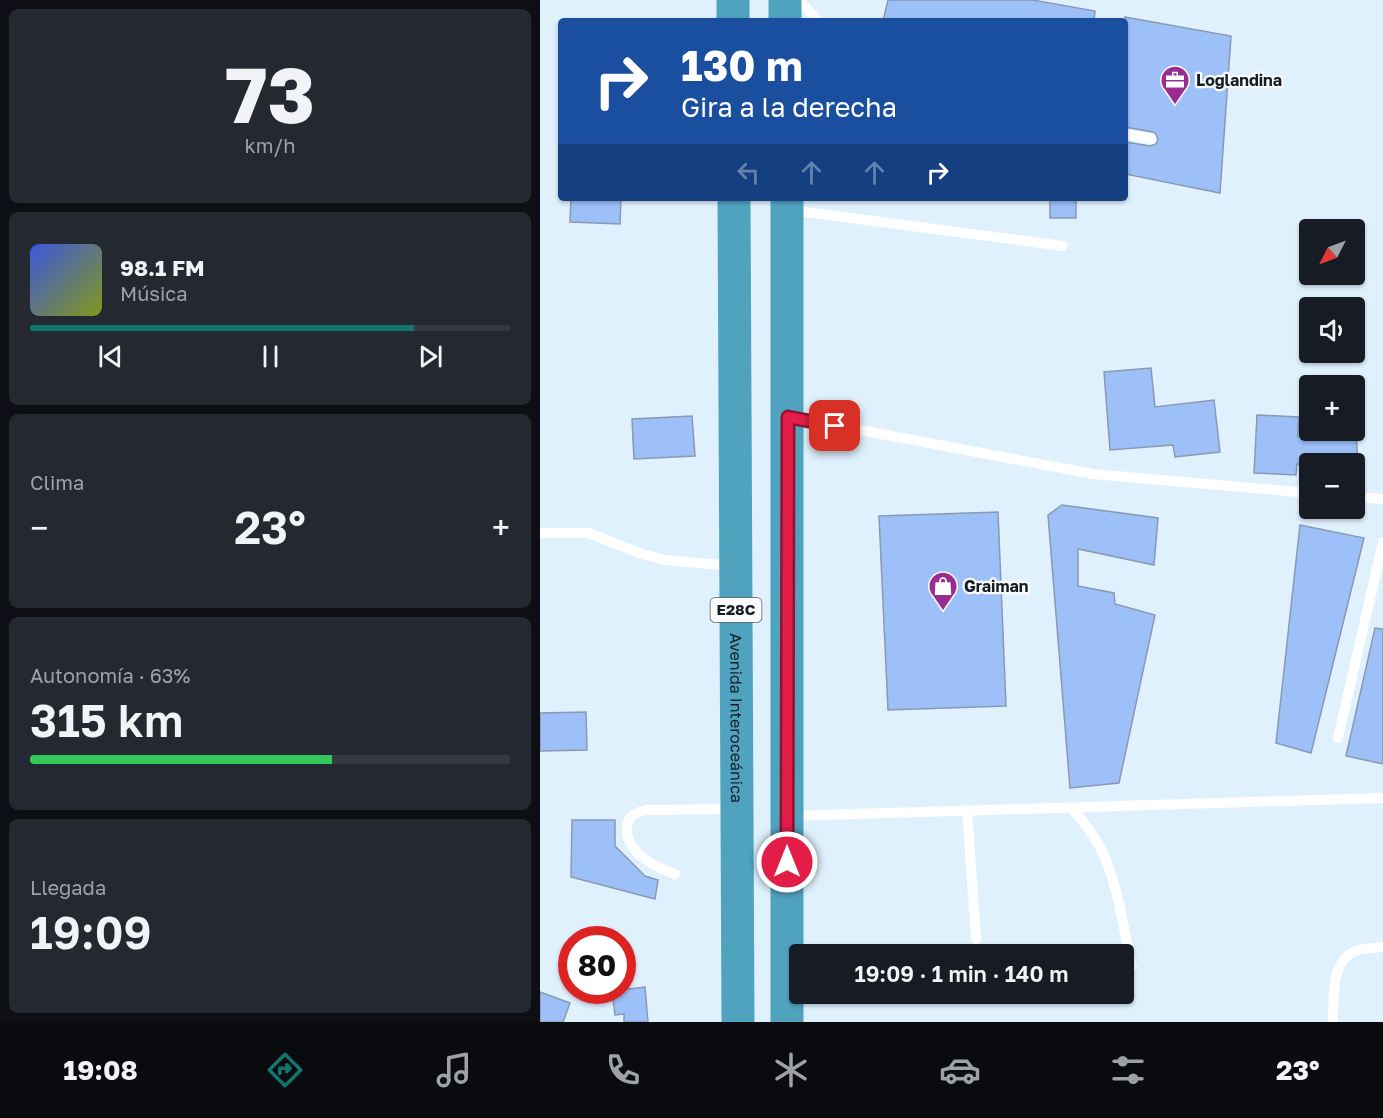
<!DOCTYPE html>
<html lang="es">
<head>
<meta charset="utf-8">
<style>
  body { margin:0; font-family:"Golos Text",sans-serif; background:#242831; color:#f1f3f6; height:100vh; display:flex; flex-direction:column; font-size:22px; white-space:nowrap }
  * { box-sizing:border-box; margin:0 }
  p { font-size:20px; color:#9ea1a6 }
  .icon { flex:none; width:33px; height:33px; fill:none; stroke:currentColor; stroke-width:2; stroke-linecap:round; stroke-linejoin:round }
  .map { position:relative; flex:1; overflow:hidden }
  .sheet { display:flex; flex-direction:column; gap:9px; padding:9px; background:#0d0f14; width:540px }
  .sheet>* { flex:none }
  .banner { position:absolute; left:18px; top:18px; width:570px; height:183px; border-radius:6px; box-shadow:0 2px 4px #0004; background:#1a4fa0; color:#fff; overflow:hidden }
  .needle { width:39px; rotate:228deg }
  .tools { position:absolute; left:759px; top:219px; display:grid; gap:12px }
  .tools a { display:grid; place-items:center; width:66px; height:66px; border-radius:6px; background:#171b24; box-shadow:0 2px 4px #0004; font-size:30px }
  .speed { position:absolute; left:18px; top:926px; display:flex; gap:12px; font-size:30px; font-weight:700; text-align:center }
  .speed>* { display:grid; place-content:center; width:78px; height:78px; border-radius:50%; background:#171b24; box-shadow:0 2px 4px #0004; line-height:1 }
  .speed .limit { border:9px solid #d22; background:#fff; color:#111 }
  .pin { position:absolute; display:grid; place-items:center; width:51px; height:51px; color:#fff; margin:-26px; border-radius:12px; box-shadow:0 3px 9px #0006 }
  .me { position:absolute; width:66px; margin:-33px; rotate:0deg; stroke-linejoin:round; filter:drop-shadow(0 0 4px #0008) }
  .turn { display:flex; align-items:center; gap:21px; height:126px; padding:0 24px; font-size:27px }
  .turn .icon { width:78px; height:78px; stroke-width:2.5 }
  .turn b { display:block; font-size:42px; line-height:51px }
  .lanes { display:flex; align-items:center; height:57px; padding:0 24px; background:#0003; justify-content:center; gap:30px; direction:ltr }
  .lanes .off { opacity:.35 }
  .big { font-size:45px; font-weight:600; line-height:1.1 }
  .sheet .tile { flex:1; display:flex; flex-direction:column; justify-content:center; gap:9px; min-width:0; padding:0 21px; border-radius:9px; background:#242831 }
  .sheet .dial { align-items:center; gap:0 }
  .dial b { font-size:78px; line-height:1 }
  .song { display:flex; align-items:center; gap:18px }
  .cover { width:72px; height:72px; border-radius:9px; background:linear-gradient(135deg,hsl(230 70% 55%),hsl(70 70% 35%)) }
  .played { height:6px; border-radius:3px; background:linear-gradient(90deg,#0f766e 80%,#363941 80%) }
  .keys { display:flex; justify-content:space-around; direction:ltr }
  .heat { display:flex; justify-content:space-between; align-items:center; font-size:33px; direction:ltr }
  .charge { height:9px; border-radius:4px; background:linear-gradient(90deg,#34c759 63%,#363941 0) }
  .trip { position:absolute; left:249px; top:944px; width:345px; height:60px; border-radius:6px; background:#171b24; box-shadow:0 2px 4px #0004; font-weight:600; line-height:60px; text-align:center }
  .tabs { display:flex; height:96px; justify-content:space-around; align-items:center; background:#090b0e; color:#9ea1a6 }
  .tabs .icon { width:42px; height:42px }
  .tabs .selected { color:#0f766e }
  .tabs b { font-size:27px; color:#f1f3f6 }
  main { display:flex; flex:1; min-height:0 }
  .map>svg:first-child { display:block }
  .building { fill:#9dc0f8; stroke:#8999b3; stroke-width:1.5 }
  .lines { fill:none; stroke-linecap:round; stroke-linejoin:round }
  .lane { stroke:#fff; stroke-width:10 }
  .highway { stroke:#50a3bf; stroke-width:33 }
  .route-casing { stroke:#92132f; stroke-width:15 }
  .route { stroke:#e11d48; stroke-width:10 }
  .labels { text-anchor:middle; stroke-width:4.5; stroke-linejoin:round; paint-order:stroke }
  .shield { fill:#fbfbfb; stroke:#596066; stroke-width:1.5 }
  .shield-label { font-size:15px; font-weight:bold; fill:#141e26 }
  .poi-label { font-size:16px; font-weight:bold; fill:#141e26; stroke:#fbfbfb; text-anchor:start }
  .street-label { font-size:16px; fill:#141e26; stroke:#fbfbfb }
</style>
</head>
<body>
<main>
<section class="sheet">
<div class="tile dial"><b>73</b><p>km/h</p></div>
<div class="tile">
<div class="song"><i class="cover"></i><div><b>98.1 FM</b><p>Música</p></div></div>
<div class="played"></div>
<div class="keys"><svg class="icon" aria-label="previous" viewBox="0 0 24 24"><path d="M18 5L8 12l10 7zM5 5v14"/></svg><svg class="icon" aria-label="pause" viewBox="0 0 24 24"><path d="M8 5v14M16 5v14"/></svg><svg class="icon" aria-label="next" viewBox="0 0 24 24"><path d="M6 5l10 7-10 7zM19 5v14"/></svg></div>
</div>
<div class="tile"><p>Clima</p>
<div class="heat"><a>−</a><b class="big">23°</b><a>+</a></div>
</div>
<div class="tile"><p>Autonomía · 63%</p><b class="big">315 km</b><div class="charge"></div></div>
<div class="tile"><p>Llegada</p><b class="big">19:09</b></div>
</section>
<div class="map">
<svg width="843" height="1022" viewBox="0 0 843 1022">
  <rect width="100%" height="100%" fill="#e0f1fe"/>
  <path class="building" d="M348,0H493L555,11L554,21H343Z
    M585,17L691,36L680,193L585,174V142L610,146L616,144L618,140L616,134L613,132L585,127Z
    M31,198H81L80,224L30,222Z
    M510,198H536V218H510Z
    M611,368L615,407L674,400L680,452L635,457L633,445L570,450L564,372Z
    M717,415L759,417L758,436L816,432L818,464H757L756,475L714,473Z
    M152,416L155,456L94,459L92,419Z
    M522,505L618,518L614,565L538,549V586L574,593L575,604L615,615L579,783L530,788L508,515Z
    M458,512L466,706L348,710L339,516Z
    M760,525L824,538L771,753L736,743Z
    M835,628L843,629V764L806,756Z
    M46,712L47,750L0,751V713Z
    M32,820H75V846L105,876L118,880L115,899L31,877Z
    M105,987L108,1022H84V1014L75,1015L72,991Z
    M0,992L30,1003L23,1022H0Z"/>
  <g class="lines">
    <path class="lane" d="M259,0L278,21
      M585,134L611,139
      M250,210L523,246
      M251,417L553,474L770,493
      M814,497L843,499
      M0,533H49L102,554L125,560L192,566
      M798,738L843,542
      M531,807C542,820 553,833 561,849C578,884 583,927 592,966
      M427,810L436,939
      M250,816L843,798
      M135,874C115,867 85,853 87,827C88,815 95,813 106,810L193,809
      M793,1020C794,997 790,958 819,950C827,948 835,948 843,947"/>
    <g class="highway">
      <path d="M193,0V21"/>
      <path d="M245,0V21"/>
      <path id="s1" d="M194,198L198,1022"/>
      <path d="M247,198V1022"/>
    </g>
  </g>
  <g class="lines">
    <g class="route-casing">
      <path id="route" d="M247,862L248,417L295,426"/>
    </g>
    <use href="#route" class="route"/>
  </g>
  <defs>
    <g id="office-pin" transform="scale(1.5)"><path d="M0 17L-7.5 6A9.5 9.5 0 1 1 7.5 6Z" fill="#992d8f" stroke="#fbfbfb"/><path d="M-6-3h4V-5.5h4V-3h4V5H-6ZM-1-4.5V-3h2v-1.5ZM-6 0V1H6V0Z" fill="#fff"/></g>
    <g id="shop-pin" transform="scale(1.5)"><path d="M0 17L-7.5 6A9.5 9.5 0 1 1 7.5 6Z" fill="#992d8f" stroke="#fbfbfb"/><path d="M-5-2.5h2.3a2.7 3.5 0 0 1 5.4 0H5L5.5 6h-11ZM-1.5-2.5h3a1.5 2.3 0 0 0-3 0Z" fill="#fff"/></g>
  </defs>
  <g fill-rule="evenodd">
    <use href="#office-pin" x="635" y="80"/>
    <use href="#shop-pin" x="403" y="586"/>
  </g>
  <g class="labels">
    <rect class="shield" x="170.5" y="598" width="51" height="24" rx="4.5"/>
    <g class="shield-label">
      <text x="196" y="615">E28C</text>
    </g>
    <g class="poi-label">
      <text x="656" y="86">Loglandina</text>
      <text x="424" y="592">Graiman</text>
    </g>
    <g class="street-label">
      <text dy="6" stroke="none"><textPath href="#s1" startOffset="520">Avenida Interoceánica</textPath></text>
    </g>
  </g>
</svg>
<div class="tools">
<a><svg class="needle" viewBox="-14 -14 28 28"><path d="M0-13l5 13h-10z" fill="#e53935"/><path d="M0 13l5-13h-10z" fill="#9ea1a6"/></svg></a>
<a><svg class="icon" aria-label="sound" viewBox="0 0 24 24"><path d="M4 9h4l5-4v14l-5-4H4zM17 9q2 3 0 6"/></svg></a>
<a>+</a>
<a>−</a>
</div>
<div class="speed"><div class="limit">80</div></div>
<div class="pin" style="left:295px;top:426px;background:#d93025"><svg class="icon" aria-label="arrive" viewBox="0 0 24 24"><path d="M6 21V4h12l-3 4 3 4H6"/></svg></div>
<svg class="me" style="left:247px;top:862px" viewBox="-20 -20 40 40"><circle r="17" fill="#e11d48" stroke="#fff" stroke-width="3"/><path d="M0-11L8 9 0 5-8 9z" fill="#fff"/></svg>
<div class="trip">19:09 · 1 min · 140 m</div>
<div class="banner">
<div class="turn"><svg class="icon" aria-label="right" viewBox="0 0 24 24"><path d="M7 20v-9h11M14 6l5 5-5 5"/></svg><div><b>130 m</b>Gira a la derecha</div></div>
<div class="lanes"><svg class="icon off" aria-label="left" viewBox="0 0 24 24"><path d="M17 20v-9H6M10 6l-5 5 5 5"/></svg><svg class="icon off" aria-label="ahead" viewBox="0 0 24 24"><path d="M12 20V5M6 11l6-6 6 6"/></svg><svg class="icon off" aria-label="ahead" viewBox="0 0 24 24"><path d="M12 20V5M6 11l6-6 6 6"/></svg><svg class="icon" aria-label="right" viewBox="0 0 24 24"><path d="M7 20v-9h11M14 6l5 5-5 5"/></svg></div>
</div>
</div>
</main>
<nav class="tabs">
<b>19:08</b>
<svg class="icon selected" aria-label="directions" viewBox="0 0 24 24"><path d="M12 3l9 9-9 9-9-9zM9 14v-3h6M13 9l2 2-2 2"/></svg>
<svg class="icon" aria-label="music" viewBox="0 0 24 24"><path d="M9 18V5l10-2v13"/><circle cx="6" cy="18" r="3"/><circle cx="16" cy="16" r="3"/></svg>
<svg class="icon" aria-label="phone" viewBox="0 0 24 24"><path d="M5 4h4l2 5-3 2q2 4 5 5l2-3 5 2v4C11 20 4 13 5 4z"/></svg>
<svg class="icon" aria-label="climate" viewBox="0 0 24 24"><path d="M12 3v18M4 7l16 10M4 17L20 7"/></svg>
<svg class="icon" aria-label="car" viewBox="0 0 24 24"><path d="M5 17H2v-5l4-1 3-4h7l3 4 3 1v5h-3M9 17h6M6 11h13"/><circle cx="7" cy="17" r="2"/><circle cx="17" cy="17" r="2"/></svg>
<svg class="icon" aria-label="filters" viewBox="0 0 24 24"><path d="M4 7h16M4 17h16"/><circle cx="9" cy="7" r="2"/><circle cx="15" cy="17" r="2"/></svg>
<b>23°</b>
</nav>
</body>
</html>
